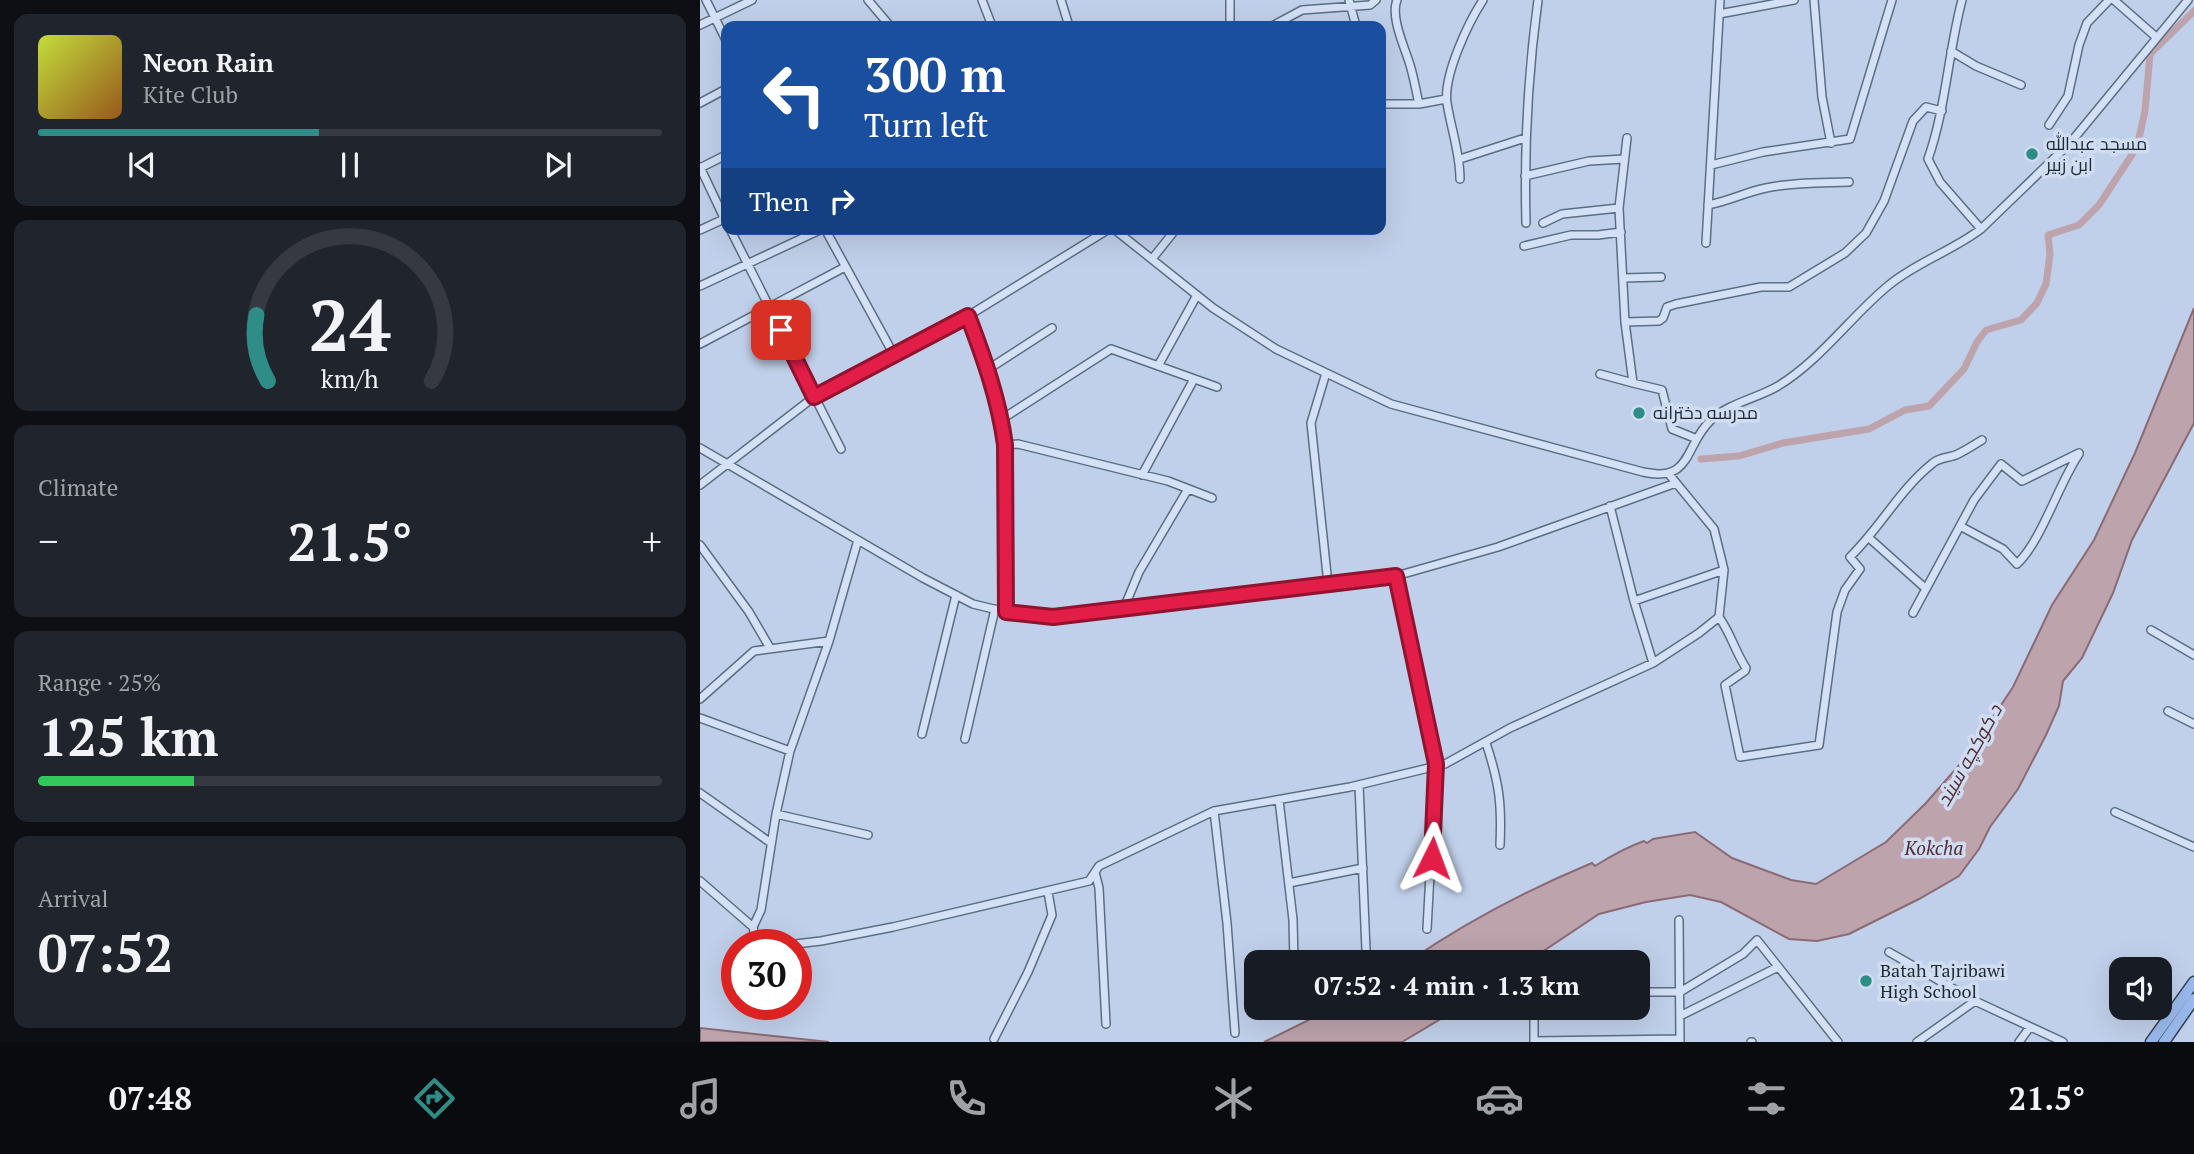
<!DOCTYPE html>
<html lang="en">
<head>
<meta charset="utf-8">
<style>
  body { margin:0; font-family:"PT Serif",Cairo,serif; background:#20242c; color:#f1f3f6; height:100vh; display:flex; flex-direction:column; font-size:26px; white-space:nowrap }
  * { box-sizing:border-box; margin:0 }
  p { font-size:23px; color:#9ea1a6 }
  .icon { flex:none; width:38px; height:38px; fill:none; stroke:currentColor; stroke-width:2; stroke-linecap:round; stroke-linejoin:round }
  .map { position:relative; flex:1; overflow:hidden }
  .sheet { display:flex; flex-direction:column; gap:14px; padding:14px; background:#0d0f14; width:700px }
  .sheet>* { flex:none }
  .banner { position:absolute; left:21px; top:21px; width:665px; height:214px; border-radius:14px; box-shadow:0 7px 28px #0002; background:#1a4fa0; color:#fff; overflow:hidden }
  .buttons { position:absolute; left:1409px; top:957px; display:grid; gap:14px }
  .buttons a { display:grid; place-items:center; width:63px; height:63px; border-radius:14px; background:#171b24; box-shadow:0 7px 28px #0002; font-size:35px }
  .speed { position:absolute; left:21px; top:929px; display:flex; gap:14px; font-size:35px; font-weight:700; text-align:center }
  .speed>* { display:grid; place-content:center; width:91px; height:91px; border-radius:50%; background:#171b24; box-shadow:0 7px 28px #0002; line-height:1 }
  .speed .limit { border:10px solid #d22; background:#fff; color:#111 }
  .pin { position:absolute; display:grid; place-items:center; width:60px; height:60px; color:#fff; margin:-30px; border-radius:14px; box-shadow:0 4px 10px #0006 }
  .me { position:absolute; width:77px; margin:-38px; rotate:3deg; stroke-linejoin:round; filter:drop-shadow(0 0 5px #0008) }
  .turn { display:flex; align-items:center; gap:24px; height:147px; padding:0 28px; font-size:32px }
  .turn .icon { width:91px; height:91px; stroke-width:2.5 }
  .turn b { display:block; font-size:49px; line-height:60px }
  .then { display:flex; align-items:center; height:66px; padding:0 28px; background:#0003; gap:14px; font-size:26px }
  .big { font-size:52px; font-weight:600; line-height:1.1 }
  .sheet .card { flex:1; display:flex; flex-direction:column; justify-content:center; gap:10px; min-width:0; padding:0 24px; border-radius:14px; background:#20242c }
  .sheet .dial { align-items:center; gap:0 }
  .dial svg { height:182px; overflow:visible; fill:none; stroke:#363941; stroke-width:7; stroke-linecap:round; text-anchor:middle }
  .dial text { fill:#f1f3f6; stroke:none }
  .song { display:flex; align-items:center; gap:21px }
  .cover { width:84px; height:84px; border-radius:10px; background:linear-gradient(135deg,hsl(70 70% 55%),hsl(30 70% 35%)) }
  .played { height:7px; border-radius:4px; background:linear-gradient(90deg,#2e8d86 45%,#363941 45%) }
  .keys { display:flex; justify-content:space-around; direction:ltr }
  .heat { display:flex; justify-content:space-between; align-items:center; font-size:38px; direction:ltr }
  .charge { height:10px; border-radius:5px; background:linear-gradient(90deg,#34c759 25%,#363941 0) }
  .trip { position:absolute; left:544px; top:950px; width:406px; height:70px; border-radius:14px; background:#171b24; box-shadow:0 7px 28px #0002; font-weight:600; line-height:70px; text-align:center }
  .tabs { display:flex; height:112px; justify-content:space-around; align-items:center; background:#090b0e; color:#9ea1a6 }
  .tabs .icon { width:49px; height:49px }
  .tabs .current { color:#2e8d86 }
  .tabs b { font-size:32px; color:#f1f3f6 }
  main { display:flex; flex:1; min-height:0 }
  .map>svg:first-child { display:block }
  .water { fill:#bda3ac; stroke:#8a6b75; stroke-width:2 }
  .lines { fill:none; stroke-linecap:round; stroke-linejoin:round }
  .canal { stroke:#bda3ac; stroke-width:7 }
  .minor-casing { stroke:#5a6f82; stroke-width:10 }
  .major-casing { stroke:#2e4250; stroke-width:13 }
  .minor { stroke:#d3e0f6; stroke-width:7 }
  .major { stroke:#9ab9ec; stroke-width:10 }
  .route-casing { stroke:#92132f; stroke-width:18 }
  .route { stroke:#e11d48; stroke-width:12 }
  .poi-dot { fill:#2e8d86; stroke:#d0dcf2; stroke-width:2.5 }
  .labels { text-anchor:middle; stroke-width:7; stroke-linejoin:round; paint-order:stroke }
  .poi-label { font-size:18px; fill:#1d2a33; stroke:#d0dcf2; text-anchor:start }
  .water-label { font-size:19px; font-style:italic; fill:#522d32; stroke:#d0dcf2 }
</style>
</head>
<body>
<main>
<section class="sheet">
<div class="card">
<div class="song"><i class="cover"></i><div><b>Neon Rain</b><p>Kite Club</p></div></div>
<div class="played"></div>
<div class="keys"><svg class="icon" aria-label="previous" viewBox="0 0 24 24"><path d="M18 5L8 12l10 7zM5 5v14"/></svg><svg class="icon" aria-label="pause" viewBox="0 0 24 24"><path d="M8 5v14M16 5v14"/></svg><svg class="icon" aria-label="next" viewBox="0 0 24 24"><path d="M6 5l10 7-10 7zM19 5v14"/></svg></div>
</div>
<div class="card dial"><svg viewBox="0 0 100 80">
<path d="M14 69A42 42 0 1 1 86 69"/>
<path d="M14 69A42 42 0 0 1 9 40" stroke="#2e8d86"/>
<text x="50" y="56" font-size="32" font-weight="700">24</text>
<text x="50" y="72" font-size="11">km/h</text>
</svg></div>
<div class="card"><p>Climate</p>
<div class="heat"><a>−</a><b class="big">21.5°</b><a>+</a></div>
</div>
<div class="card"><p>Range · 25%</p><b class="big">125 km</b><div class="charge"></div></div>
<div class="card"><p>Arrival</p><b class="big">07:52</b></div>
</section>
<div class="map">
<svg width="1494" height="1042" viewBox="0 0 1494 1042">
  <rect width="100%" height="100%" fill="#c1d0ea"/>
  <path class="water" d="M1494,308V423L1432,540L1413,593L1382,658L1363,681L1359,706L1346,735L1318,789L1290,827L1279,849L1259,876L1219,899L1149,934L1117,941L1089,939L1021,902L990,895L946,902L899,914L827,962H708C766,922 827,890 892,863L895,866C911,856 927,847 944,841L947,843L953,839L995,832L1032,858L1091,880L1116,884L1186,842L1226,803L1267,756L1313,687L1352,605L1394,540L1435,453Z
    M633,1008H759L702,1042H564Z
    M0,1028L129,1042H0Z"/>
  <g class="lines">
    <path class="canal" d="M1001,459L1039,456L1083,443L1169,429L1205,410L1229,406L1264,369L1277,342L1286,330L1321,320L1337,303L1346,284L1350,254L1348,235L1379,225L1399,205L1437,147L1445,111L1450,54L1494,11"/>
    <g class="minor-casing">
      <path id="minor" d="M6,0L26,40
        M168,0L190,26
        M282,0L292,26
        M361,0L369,26
        M649,0L656,26
        M697,0C690,17 705,48 710,65C714,78 716,91 719,104
        M1114,0L1122,97L1131,143
        M1262,0C1248,53 1246,108 1228,159L1240,182L1281,229
        M1414,0L1456,37
        M1019,14L1094,0
        M0,25L52,0
        M530,26V0
        M572,26L602,10L670,5L676,0
        M1251,51L1276,66L1321,85
        M0,103L26,89
        M681,104H719L746,99
        M1349,125L1368,96L1379,45L1387,23L1409,0
        M760,159L825,138
        M1011,165L1063,152L1150,139L1192,0
        M0,167L26,222
        M0,168L26,155
        M825,176L889,161L924,159
        M760,179C760,152 751,129 747,103C743,76 768,23 783,0
        M1008,205C1029,201 1046,192 1066,188C1093,182 1122,183 1149,182
        M826,223C824,148 828,74 838,0
        M843,223L862,214L919,208
        M30,229L141,449
        M125,229L194,355
        M414,229L513,308L576,349L691,404L943,472C993,483 984,445 1011,420C1029,403 1058,398 1078,386C1121,360 1151,316 1189,285C1217,262 1252,251 1281,229L1371,142L1488,0
        M0,230L26,218
        M1006,243L1020,0
        M824,246L871,235H898L921,232
        M452,259L476,229
        M923,278L961,277
        M0,286L122,229
        M268,316L296,394L305,445L306,612
        M925,322L919,208L927,138
        M0,344L145,267
        M458,366L497,295
        M287,370L352,328
        M626,373L611,423L628,584
        M900,374L933,383
        M302,419L411,349L517,387
        M997,439L972,429L962,390L933,383L925,322L959,321L963,318L967,307L976,304L1061,287H1089L1145,253L1166,233L1184,201L1213,121L1226,107L1242,111
        M305,445L318,444L468,481L512,498
        M0,448L223,578L273,604L306,612L353,617L696,576L798,547L976,483
        M442,475L494,379
        M0,485L114,397L268,316L409,229
        M910,506L934,601L953,663
        M1260,526L1303,549L1317,564C1342,540 1358,485 1379,454
        M1168,537L1225,588
        M0,545L49,612L70,648
        M696,576L736,764L727,929
        M934,601L1024,570
        M424,608L439,572L488,489
        M1213,613L1274,500L1301,464L1322,481L1379,453
        M1019,617C1031,634 1035,651 1046,668L1045,671L1025,685L1040,757L1119,745L1137,612L1145,590L1160,569L1150,557C1180,528 1200,489 1233,463C1240,457 1250,458 1258,454C1266,450 1274,445 1282,440
        M1451,630L1494,655
        M0,699L54,651L129,641
        M1468,711L1494,724
        M0,718L90,751
        M222,734L256,595
        M265,739L295,609
        M786,743C799,782 802,804 800,845
        M659,785L666,950
        M0,793L71,843
        M579,800L593,920L594,962
        M514,811L527,923L535,1033
        M1415,812L1494,847
        M76,814L168,835
        M395,872L399,888L406,1024
        M0,881L53,927
        M589,883L663,868
        M979,920L980,1041
        M57,945L53,927L61,910L76,814L90,751L129,641L158,540
        M87,945L121,941L193,927L389,881L399,866L514,811L650,787L745,764L810,728L953,663L999,633L1019,617L1024,570L1014,529L968,473
        M1189,952L1275,1001L1363,1042
        M938,992H980L1043,954L1057,940L1138,1042
        M834,1008V1042
        M980,1016L1078,967
        M294,1039L328,972L352,915L348,892
        M834,1041L980,1039
        M1051,1042H1052
        M1217,1042L1275,1001
        M1319,1042L1330,1027"/>
    </g>
    <g class="major-casing">
      <path id="major" d="M1451,1042L1494,982
        M1464,1042L1494,999"/>
    </g>
    <use href="#minor" class="minor"/>
    <use href="#major" class="major"/>
  </g>
  <g class="lines">
    <g class="route-casing">
      <path id="route" d="M81,330L114,397L268,316C284,358 299,400 305,445L306,612L353,617L696,576L736,764L732,858"/>
    </g>
    <use href="#route" class="route"/>
  </g>
  <g class="poi-dot">
    <circle cx="1332" cy="154" r="7"/>
    <circle cx="939" cy="413" r="7"/>
    <circle cx="1166" cy="981" r="7"/>
  </g>
  <g class="labels">
    <g class="poi-label">
      <text x="1346" y="150">مسجد عبدالله<tspan x="1346" dy="21">ابن زبیر</tspan></text>
      <text x="953" y="419">مدرسه دخترانه</text>
      <text x="1180" y="977">Batah Tajribawi<tspan x="1180" dy="21">High School</tspan></text>
    </g>
    <g class="water-label">
      <text transform="translate(1269 755) rotate(-61)" y="7">د کوکچه سیند</text>
      <text x="1234" y="855">Kokcha</text>
    </g>
  </g>
</svg>
<div class="buttons">
<a><svg class="icon" aria-label="sound" viewBox="0 0 24 24"><path d="M4 9h4l5-4v14l-5-4H4zM17 9q2 3 0 6"/></svg></a>
</div>
<div class="speed"><div class="limit">30</div></div>
<div class="pin" style="left:81px;top:330px;background:#d93025"><svg class="icon" aria-label="arrive" viewBox="0 0 24 24"><path d="M6 21V4h12l-3 4 3 4H6"/></svg></div>
<svg class="me" style="left:732px;top:858px" viewBox="-20 -20 40 40"><path d="M0-17L14 15 0 8-14 15z" fill="#e11d48" stroke="#fff" stroke-width="4"/></svg>
<div class="trip">07:52 · 4 min · 1.3 km</div>
<div class="banner">
<div class="turn"><svg class="icon" aria-label="left" viewBox="0 0 24 24"><path d="M17 20v-9H6M10 6l-5 5 5 5"/></svg><div><b>300 m</b>Turn left</div></div>
<div class="then">Then<svg class="icon" aria-label="right" viewBox="0 0 24 24"><path d="M7 20v-9h11M14 6l5 5-5 5"/></svg></div>
</div>
</div>
</main>
<nav class="tabs">
<b>07:48</b>
<svg class="icon current" aria-label="directions" viewBox="0 0 24 24"><path d="M12 3l9 9-9 9-9-9zM9 14v-3h6M13 9l2 2-2 2"/></svg>
<svg class="icon" aria-label="music" viewBox="0 0 24 24"><path d="M9 18V5l10-2v13"/><circle cx="6" cy="18" r="3"/><circle cx="16" cy="16" r="3"/></svg>
<svg class="icon" aria-label="phone" viewBox="0 0 24 24"><path d="M5 4h4l2 5-3 2q2 4 5 5l2-3 5 2v4C11 20 4 13 5 4z"/></svg>
<svg class="icon" aria-label="climate" viewBox="0 0 24 24"><path d="M12 3v18M4 7l16 10M4 17L20 7"/></svg>
<svg class="icon" aria-label="car" viewBox="0 0 24 24"><path d="M5 17H2v-5l4-1 3-4h7l3 4 3 1v5h-3M9 17h6M6 11h13"/><circle cx="7" cy="17" r="2"/><circle cx="17" cy="17" r="2"/></svg>
<svg class="icon" aria-label="filters" viewBox="0 0 24 24"><path d="M4 7h16M4 17h16"/><circle cx="9" cy="7" r="2"/><circle cx="15" cy="17" r="2"/></svg>
<b>21.5°</b>
</nav>
</body>
</html>
